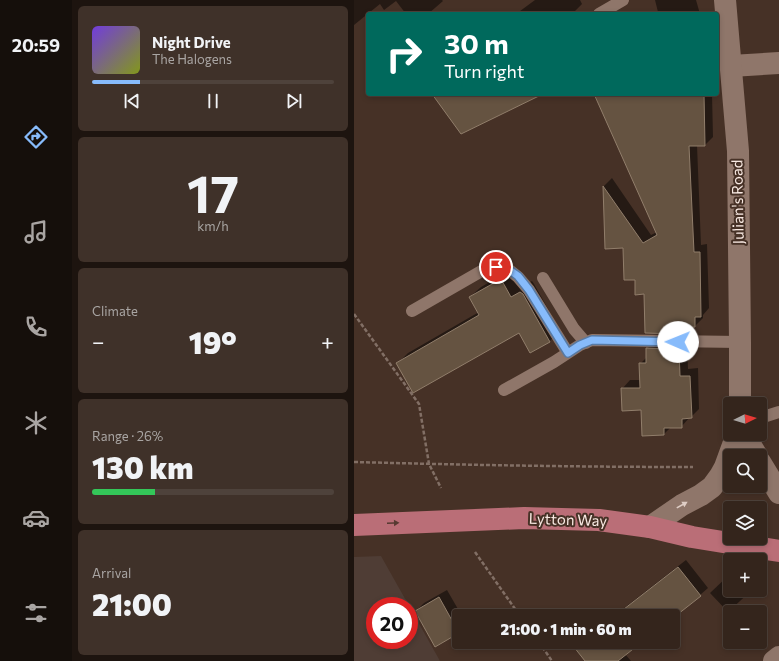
<!DOCTYPE html>
<html lang="en">
<head>
<meta charset="utf-8">
<style>
  body { margin:0; font-family:Commissioner,sans-serif; background:#3f3129; color:#f1f3f6; height:100vh; display:flex; flex-direction:column; font-size:15px; white-space:nowrap }
  * { box-sizing:border-box; margin:0 }
  p { font-size:13px; color:#a9a5a3 }
  .icon { flex:none; width:22px; height:22px; fill:none; stroke:currentColor; stroke-width:2; stroke-linecap:round; stroke-linejoin:round }
  .map { position:relative; flex:1; overflow:hidden }
  .details { display:flex; flex-direction:column; gap:6px; padding:6px; background:#1d140f; width:282px }
  .details>* { flex:none }
  .banner { position:absolute; left:12px; top:12px; width:353px; height:84px; border-radius:4px; box-shadow:0 2px 6px #0003,0 0 0 1px #4e423b; background:#00695c; color:#fff; overflow:hidden }
  .needle { width:26px; rotate:85deg }
  .tools { position:absolute; left:369px; top:397px; display:grid; gap:8px }
  .tools a { display:grid; place-items:center; width:44px; height:44px; border-radius:4px; background:#34251c; box-shadow:0 2px 6px #0003,0 0 0 1px #4e423b; font-size:20px }
  .speed { position:absolute; left:12px; top:597px; display:flex; gap:8px; font-size:20px; font-weight:700; text-align:center }
  .speed>* { display:grid; place-content:center; width:52px; height:52px; border-radius:50%; background:#34251c; box-shadow:0 2px 6px #0003,0 0 0 1px #4e423b; line-height:1 }
  .speed .limit { border:6px solid #d22; background:#fff; color:#111 }
  .pin { position:absolute; display:grid; place-items:center; width:34px; height:34px; color:#fff; margin:-17px; border:2px solid #fff; border-radius:50%; box-shadow:0 1px 4px #0007 }
  .me { position:absolute; width:44px; margin:-22px; rotate:271deg; stroke-linejoin:round; filter:drop-shadow(0 0 3px #0008) }
  .turn { display:flex; align-items:center; gap:14px; height:84px; padding:0 12px; font-size:18px }
  .turn .icon { width:52px; height:52px; stroke-width:2.5 }
  .turn b { display:block; font-size:28px; line-height:34px }
  .big { font-size:30px; font-weight:800; line-height:1.1 }
  .details .card { flex:1; display:flex; flex-direction:column; justify-content:center; gap:6px; min-width:0; padding:0 14px; border-radius:6px; background:#3f3129 }
  .details .dial { align-items:center; gap:0 }
  .dial b { font-size:52px; line-height:1 }
  .song { display:flex; align-items:center; gap:12px }
  .cover { width:48px; height:48px; border-radius:6px; background:linear-gradient(135deg,hsl(260 70% 55%),hsl(70 70% 35%)) }
  .played { height:4px; border-radius:2px; background:linear-gradient(90deg,#87bbfb 20%,#4e423b 20%) }
  .keys { display:flex; justify-content:space-around; direction:ltr }
  .heat { display:flex; justify-content:space-between; align-items:center; font-size:22px; direction:ltr }
  .charge { height:6px; border-radius:3px; background:linear-gradient(90deg,#34c759 26%,#4e423b 0) }
  .trip { position:absolute; left:98px; top:609px; width:228px; height:40px; border-radius:4px; background:#34251c; box-shadow:0 2px 6px #0003,0 0 0 1px #4e423b; font-weight:800; line-height:40px; text-align:center }
  main { display:flex; flex:1; min-height:0 }
  .tabs { display:flex; flex-direction:column; width:72px; justify-content:space-around; align-items:center; background:#150f0b; color:#a9a5a3 }
  .tabs .icon { width:28px; height:28px }
  .tabs .on { color:#87bbfb }
  .tabs b { font-size:18px; color:#f1f3f6 }
  .map>svg:first-child { display:block }
  .commercial { fill:#4f3d35; fill-rule:evenodd }
  .shadow { fill:#0007 }
  .building { fill:#655341; stroke:#917e6b }
  .lines { fill:none; stroke-linecap:round; stroke-linejoin:round }
  .path { stroke:#826f65; stroke-width:2.5; stroke-dasharray:4 2; stroke-linecap:butt }
  .service { stroke:#8f766a; stroke-width:12 }
  .minor { stroke:#8f766a; stroke-width:22 }
  .tertiary { stroke:#8f766a; stroke-width:22 }
  .primary { stroke:#ba6e77; stroke-width:22 }
  .oneway { fill:#decdc5 }
  .oneway2 { fill:#573a32 }
  .route-casing { stroke:#587aa3; stroke-width:10 }
  .route { stroke:#87bbfb; stroke-width:7 }
  .labels { text-anchor:middle; stroke-width:4; stroke-linejoin:round; paint-order:stroke }
  .street-label { font-size:15px; fill:#f9eae3; stroke:#463126 }
</style>
</head>
<body>
<main>
<nav class="tabs">
<b>20:59</b>
<svg class="icon on" aria-label="directions" viewBox="0 0 24 24"><path d="M12 3l9 9-9 9-9-9zM9 14v-3h6M13 9l2 2-2 2"/></svg>
<svg class="icon" aria-label="music" viewBox="0 0 24 24"><path d="M9 18V5l10-2v13"/><circle cx="6" cy="18" r="3"/><circle cx="16" cy="16" r="3"/></svg>
<svg class="icon" aria-label="phone" viewBox="0 0 24 24"><path d="M5 4h4l2 5-3 2q2 4 5 5l2-3 5 2v4C11 20 4 13 5 4z"/></svg>
<svg class="icon" aria-label="climate" viewBox="0 0 24 24"><path d="M12 3v18M4 7l16 10M4 17L20 7"/></svg>
<svg class="icon" aria-label="car" viewBox="0 0 24 24"><path d="M5 17H2v-5l4-1 3-4h7l3 4 3 1v5h-3M9 17h6M6 11h13"/><circle cx="7" cy="17" r="2"/><circle cx="17" cy="17" r="2"/></svg>
<svg class="icon" aria-label="filters" viewBox="0 0 24 24"><path d="M4 7h16M4 17h16"/><circle cx="9" cy="7" r="2"/><circle cx="15" cy="17" r="2"/></svg>
</nav>
<section class="details">
<div class="card">
<div class="song"><i class="cover"></i><div><b>Night Drive</b><p>The Halogens</p></div></div>
<div class="played"></div>
<div class="keys"><svg class="icon" aria-label="previous" viewBox="0 0 24 24"><path d="M18 5L8 12l10 7zM5 5v14"/></svg><svg class="icon" aria-label="pause" viewBox="0 0 24 24"><path d="M8 5v14M16 5v14"/></svg><svg class="icon" aria-label="next" viewBox="0 0 24 24"><path d="M6 5l10 7-10 7zM19 5v14"/></svg></div>
</div>
<div class="card dial"><b>17</b><p>km/h</p></div>
<div class="card"><p>Climate</p>
<div class="heat"><a>−</a><b class="big">19°</b><a>+</a></div>
</div>
<div class="card"><p>Range · 26%</p><b class="big">130 km</b><div class="charge"></div></div>
<div class="card"><p>Arrival</p><b class="big">21:00</b></div>
</section>
<div class="map">
<svg width="425" height="661" viewBox="0 0 425 661">
  <rect width="100%" height="100%" fill="#463126"/>
  <path class="commercial" d="M27,556L86,661H0V557ZM21,606H55V640H21Z"/>
  <path class="shadow" d="M0,0H88L89,1L74,14H52L42,1L30,10L26,4L0,25Z
    M181,0H226L228,4L218,14H162Z
    M301,0H342L346,14H297L304,12Z
    M249,94H358L359,137L351,145H343L347,245L353,244L355,308L349,315V318L341,326H331L324,333L291,293L282,279L270,247L252,248L250,186L258,178L297,235L303,232Z
    M158,269L168,287L178,281L180,284L206,330L196,341L177,352L165,331L43,364L54,353L125,312L116,297L127,287Z
    M301,340L333,341L334,369L344,368L345,409L337,417H336L327,427H317L310,434L288,435V409L268,389L276,380H287L286,364L293,357V349Z
    M332,560L354,588L346,595L319,617V616H260Z
    M376,574V590H398L374,612L356,593Z
    M93,590L108,616H105V632L82,646L62,611L70,603Z
    M249,608L255,616H239Z
    M218,642H287L271,654L277,661H232Z"/>
  <path class="building" d="M78,94H189L107,134Z
    M240,94H350L351,146H335L340,252H346L347,317H341V327L325,328V334L291,333L290,294L281,295V280H270L269,248L251,249L249,186L289,243L303,235Z
    M147,279L157,297L166,292L169,294L196,342L176,353L165,333L59,393L42,363L125,315L115,297Z
    M292,348L325,349L326,376H336L338,418L328,419V428H310V435L288,436L287,410L268,411L267,388H286L285,363H292Z
    M324,567L347,596L319,618V616H261Z
    M85,597L105,633L81,647L61,611Z
    M216,642H288L264,661H231Z"/>
  <g class="lines">
    <path class="path" d="M0,314L65,404L75,464L87,488
      M0,462C113,465 226,467 339,467
      M121,552L166,616
      M185,642L198,661"/>
    <path class="service" d="M245,14L269,0
      M189,278L220,329L232,343
      M58,311L131,269L142,267L154,269L164,277L175,290L214,353
      M150,390L200,362L226,345L238,340L386,342
      M406,418L425,412"/>
    <path class="minor" d="M377,66L425,63
      M420,661L425,657"/>
    <path class="tertiary" d="M371,0L384,151L386,342V404
      M390,434L403,456
      M406,462L425,493
      M296,527L328,505L347,495L358,487L366,476L371,467L383,434"/>
    <path class="primary" d="M0,525L170,518L245,520L296,527L338,537L425,551"/>
  </g>
  <defs><path id="oneway-solid" d="M-6-.8H1V-3.2L6.5 0L1 3.2V.8H-6Z"/></defs>
  <use class="oneway" href="#oneway-solid" transform="translate(328 505) rotate(-29)"/>
  <use class="oneway2" href="#oneway-solid" transform="translate(39 523) rotate(-2)"/>
  <g class="lines">
    <g class="route-casing">
      <path id="route" d="M142,267L154,269L164,276L175,290L214,353L226,345L238,340L324,342"/>
    </g>
    <use href="#route" class="route"/>
  </g>
  <g class="labels">
    <g class="street-label">
      <text transform="translate(384 202) rotate(-91)" y="5">Julian's Road</text>
      <text transform="translate(214 520) rotate(2)" y="5">Lytton Way</text>
    </g>
  </g>
</svg>
<div class="tools">
<a><svg class="needle" viewBox="-14 -14 28 28"><path d="M0-13l5 13h-10z" fill="#e53935"/><path d="M0 13l5-13h-10z" fill="#a9a5a3"/></svg></a>
<a><svg class="icon" aria-label="search" viewBox="0 0 24 24"><circle cx="10" cy="10" r="6"/><path d="M15 15l6 6"/></svg></a>
<a><svg class="icon" aria-label="layers" viewBox="0 0 24 24"><path d="M12 4l9 5-9 5-9-5zM3 14l9 5 9-5"/></svg></a>
<a>+</a>
<a>−</a>
</div>
<div class="speed"><div class="limit">20</div></div>
<div class="pin" style="left:142px;top:267px;background:#d93025"><svg class="icon" aria-label="arrive" viewBox="0 0 24 24"><path d="M6 21V4h12l-3 4 3 4H6"/></svg></div>
<svg class="me" style="left:324px;top:342px" viewBox="-20 -20 40 40"><circle r="19" fill="#fff"/><path d="M0-13L10 11 0 6-10 11z" fill="#87bbfb"/></svg>
<div class="trip">21:00 · 1 min · 60 m</div>
<div class="banner">
<div class="turn"><svg class="icon" aria-label="right" viewBox="0 0 24 24"><path d="M7 20v-9h11M14 6l5 5-5 5"/></svg><div><b>30 m</b>Turn right</div></div>
</div>
</div>
</main>
</body>
</html>
